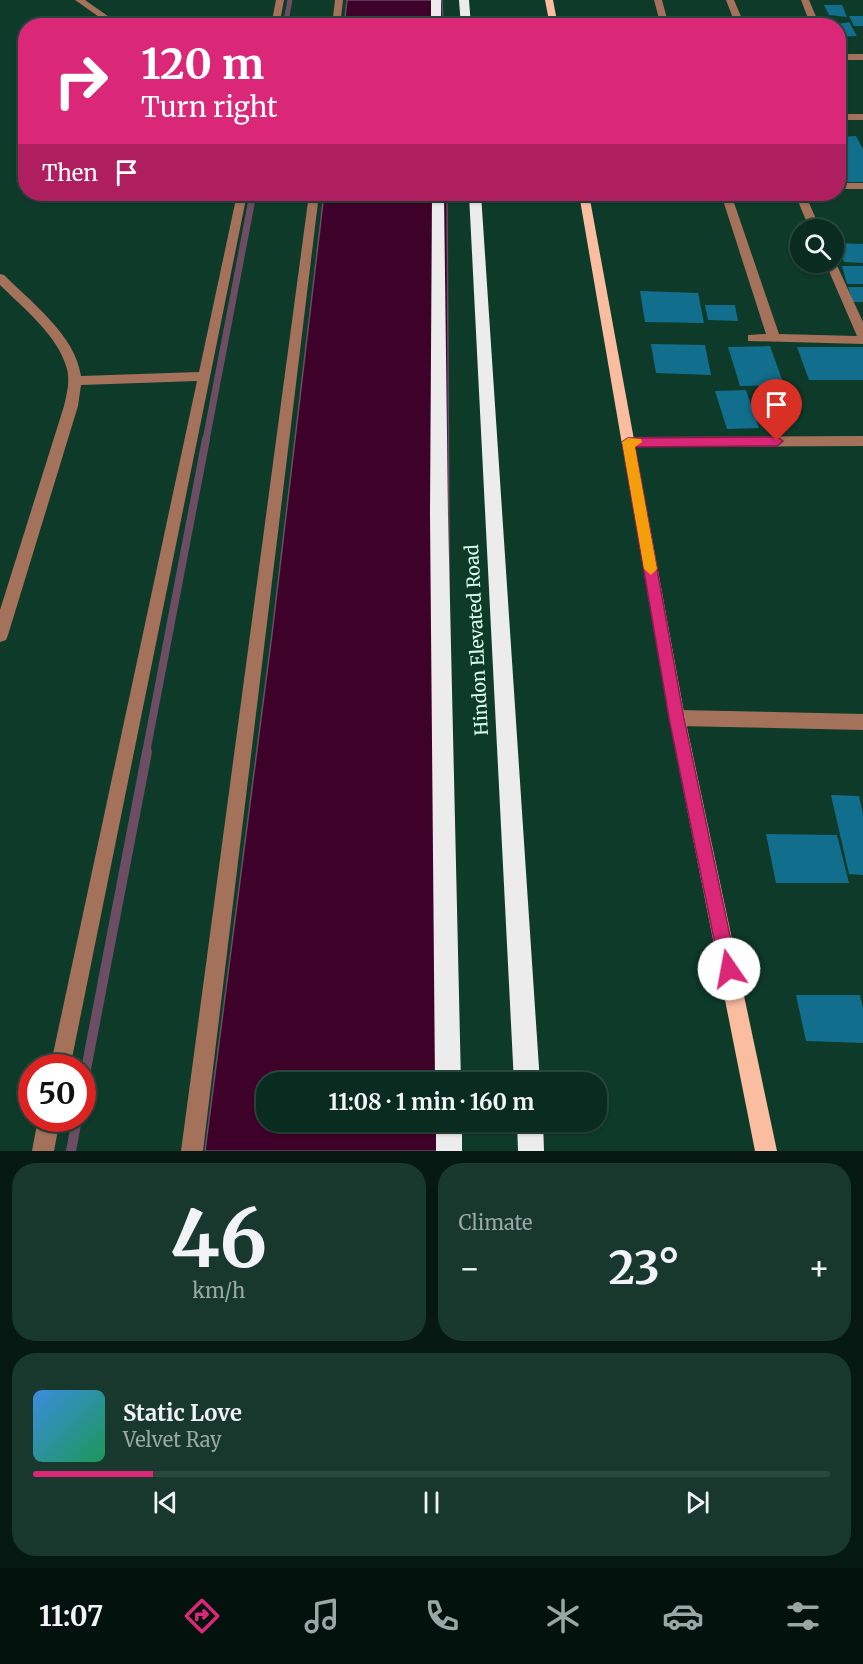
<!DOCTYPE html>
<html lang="en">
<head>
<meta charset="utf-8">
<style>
  body { margin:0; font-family:Merriweather,serif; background:#18382d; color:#f1f3f6; height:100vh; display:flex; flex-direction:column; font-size:22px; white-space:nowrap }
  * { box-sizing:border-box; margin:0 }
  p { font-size:20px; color:#99a7a5 }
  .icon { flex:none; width:33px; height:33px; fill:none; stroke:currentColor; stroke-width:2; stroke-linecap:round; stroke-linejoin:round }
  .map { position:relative; height:1151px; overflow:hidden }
  .side { display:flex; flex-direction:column; gap:12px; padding:12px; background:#061812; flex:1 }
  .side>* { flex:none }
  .guide { position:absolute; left:18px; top:18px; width:828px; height:183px; border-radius:24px; box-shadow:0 2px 4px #0004,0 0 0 2px #2a483e; background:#db2777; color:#fff; overflow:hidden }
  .fabs { position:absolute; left:790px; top:219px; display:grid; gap:12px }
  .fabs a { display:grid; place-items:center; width:54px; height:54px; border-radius:50%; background:#0a2c20; box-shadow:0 2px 4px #0004,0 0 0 2px #2a483e; font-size:30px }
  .speed { position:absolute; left:18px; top:1054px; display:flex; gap:12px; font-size:30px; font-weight:700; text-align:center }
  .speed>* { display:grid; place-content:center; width:78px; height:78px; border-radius:50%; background:#0a2c20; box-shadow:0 2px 4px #0004,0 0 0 2px #2a483e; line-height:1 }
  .speed .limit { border:9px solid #d22; background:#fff; color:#111 }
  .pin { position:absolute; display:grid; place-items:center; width:51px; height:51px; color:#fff; margin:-62px -26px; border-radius:50% 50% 50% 0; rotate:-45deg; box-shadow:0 0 6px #0007 }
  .pin .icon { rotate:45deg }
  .me { position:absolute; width:66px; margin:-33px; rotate:348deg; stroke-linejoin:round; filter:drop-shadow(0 0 4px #0008) }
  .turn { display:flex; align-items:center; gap:21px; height:126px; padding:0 24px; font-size:27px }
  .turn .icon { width:78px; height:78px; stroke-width:2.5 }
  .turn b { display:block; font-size:42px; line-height:51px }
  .then { display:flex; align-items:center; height:57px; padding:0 24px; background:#0003; gap:12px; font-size:22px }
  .big { font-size:45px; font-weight:700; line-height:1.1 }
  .side .card { flex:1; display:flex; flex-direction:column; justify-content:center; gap:9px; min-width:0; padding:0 21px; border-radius:24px; background:#18382d }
  .side .dial { align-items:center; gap:0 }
  .dial b { font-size:78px; line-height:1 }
  .song { display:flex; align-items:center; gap:18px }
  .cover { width:72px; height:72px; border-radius:9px; background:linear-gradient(135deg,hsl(210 70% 55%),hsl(150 70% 35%)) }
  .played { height:6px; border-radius:3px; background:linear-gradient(90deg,#db2777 15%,#2a483e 15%) }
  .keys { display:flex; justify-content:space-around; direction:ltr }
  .heat { display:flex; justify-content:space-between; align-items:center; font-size:33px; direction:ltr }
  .side .tiles { flex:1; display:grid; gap:12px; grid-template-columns:1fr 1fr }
  .card:last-child { grid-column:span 2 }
  .trip { position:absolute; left:256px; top:1072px; width:351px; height:60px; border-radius:24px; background:#0a2c20; box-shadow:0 2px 4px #0004,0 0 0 2px #2a483e; font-weight:700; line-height:60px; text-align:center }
  .menu { display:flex; height:96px; justify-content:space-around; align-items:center; background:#04120d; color:#99a7a5 }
  .menu .icon { width:42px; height:42px }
  .menu .active { color:#db2777 }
  .menu b { font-size:27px; color:#f1f3f6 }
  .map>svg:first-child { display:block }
  .water { fill:#3e0129; stroke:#6c4d64; stroke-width:1.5 }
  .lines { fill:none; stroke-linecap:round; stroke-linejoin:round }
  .stream-far3 { stroke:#6c4d64; stroke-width:5 }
  .stream-far2 { stroke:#6c4d64; stroke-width:7 }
  .stream-far1 { stroke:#6c4d64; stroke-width:8 }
  .stream { stroke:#6c4d64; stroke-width:10 }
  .building { fill:#116e8c }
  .minor { fill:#a4725a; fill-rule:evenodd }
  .major { fill:#fbbda0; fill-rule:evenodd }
  .highway { fill:#ececec; fill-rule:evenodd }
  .route { fill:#db2777; stroke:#8e194d; stroke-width:1.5 }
  .slow { fill:#f59e0b }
  .labels { text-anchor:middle; stroke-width:4.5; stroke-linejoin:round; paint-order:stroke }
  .street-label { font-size:18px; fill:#d8ffed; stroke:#0e3a2a }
</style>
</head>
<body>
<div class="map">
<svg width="863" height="1151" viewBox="0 0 863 1151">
  <rect width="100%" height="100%" fill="#0e3a2a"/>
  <path class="water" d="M347,0H442L443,25L344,26Z
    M324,194H447L452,1083H267V1122H452V1151H205L272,634Z"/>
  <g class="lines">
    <path class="stream-far3" d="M285,26L290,0"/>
    <path class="stream-far2" d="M206,440L253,194"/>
    <path class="stream-far1" d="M146,753L206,439"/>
    <path class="stream" d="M82,1090L147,752
      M71,1151L77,1119"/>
  </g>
  <path class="building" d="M824,5H842L847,17L829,15Z
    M849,16H863V26H854Z
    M620,21H650L651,26H621Z
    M849,22L857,36L838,37V26H827Z
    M856,136L863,149V182H838V137Z
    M837,243L863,244V263L844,262Z
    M842,266H863V284H847Z
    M848,287H863V302H853Z
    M640,291L698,293L704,323L645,322Z
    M705,305H735L738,321L708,320Z
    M651,344L705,345L711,375L656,373Z
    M770,346L784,385L740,386L728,347Z
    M797,347H863V380H809Z
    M746,390L759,428L727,429L715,391Z
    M831,795L859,796L863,814V875L849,874Z
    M766,834L837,835L849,883H776Z
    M796,995H860L863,1008V1043L806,1041Z"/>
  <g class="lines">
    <path class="minor" d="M75,0H85L122,26H112Z
      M276,0H284L279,26H271Z
      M335,0H343L340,26H332Z
      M654,0H662L669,26H661Z
      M726,0H734L745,26H736Z
      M801,0H809L820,26H811Z
      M838,54H863V60H838Z
      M838,114H863V120H838Z
      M838,183H863V189H838Z
      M237,194H247L70,1068H50L197,381L81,385L78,406L8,635L6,640L0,642V610L64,406C67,393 70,382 67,369C58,335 23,308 0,285V274L4,275C32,303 75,335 81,376L199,372Z
      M309,194H319L203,1151H181Z
      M721,194H731L779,334L857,336L825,262H834V259L863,322V344L748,341V335L766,334Z
      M795,194H805L821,230H810Z
      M863,436V446L628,447L621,442L628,437Z
      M677,710L863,714V730L677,726L671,724L669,718L671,712Z
      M38,1119H60L54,1151H32Z"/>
    <path class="major" d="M545,0H553L558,26H550Z
      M579,194H589L685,718L777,1151H755L669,718Z"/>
    <path class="highway" d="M431,0H441V26H431Z
      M459,0H469L471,26H461Z
      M432,194H444L448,515L461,1083H435L430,515Z
      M469,194H481L540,1083H514Z
      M436,1122H462V1151H436Z
      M517,1122H543L544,1151H518Z"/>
  </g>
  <path class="route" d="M777,437L783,441L777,446L635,447L684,718L737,969L735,975L729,978L722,975L720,969L669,718L622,442L628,438Z"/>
  <path class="slow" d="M628,438L641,439L642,442L635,447L657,569L651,575L644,569L622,442Z"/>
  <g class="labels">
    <g class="street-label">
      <text transform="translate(477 640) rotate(-93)" y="6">Hindon Elevated Road</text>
    </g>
  </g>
</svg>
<div class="fabs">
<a><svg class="icon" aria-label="search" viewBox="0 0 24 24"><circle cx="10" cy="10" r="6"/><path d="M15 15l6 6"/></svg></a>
</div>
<div class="speed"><div class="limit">50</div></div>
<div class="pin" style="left:777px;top:441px;background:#d93025"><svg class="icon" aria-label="arrive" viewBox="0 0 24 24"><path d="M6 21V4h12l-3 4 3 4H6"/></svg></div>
<svg class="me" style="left:729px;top:969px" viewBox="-20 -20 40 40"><circle r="19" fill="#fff"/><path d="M0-13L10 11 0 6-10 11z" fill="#db2777"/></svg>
<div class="trip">11:08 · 1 min · 160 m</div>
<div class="guide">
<div class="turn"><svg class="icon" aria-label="right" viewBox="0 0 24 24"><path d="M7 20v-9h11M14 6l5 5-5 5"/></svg><div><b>120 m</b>Turn right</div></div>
<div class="then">Then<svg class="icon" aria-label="arrive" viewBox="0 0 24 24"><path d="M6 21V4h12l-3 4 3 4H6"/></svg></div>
</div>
</div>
<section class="side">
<div class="tiles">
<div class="card dial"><b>46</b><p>km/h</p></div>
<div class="card"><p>Climate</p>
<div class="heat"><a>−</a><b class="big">23°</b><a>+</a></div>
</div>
<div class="card">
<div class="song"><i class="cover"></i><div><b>Static Love</b><p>Velvet Ray</p></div></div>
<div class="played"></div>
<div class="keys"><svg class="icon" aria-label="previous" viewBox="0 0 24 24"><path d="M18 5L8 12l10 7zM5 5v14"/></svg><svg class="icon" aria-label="pause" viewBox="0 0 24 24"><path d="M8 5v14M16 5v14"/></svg><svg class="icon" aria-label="next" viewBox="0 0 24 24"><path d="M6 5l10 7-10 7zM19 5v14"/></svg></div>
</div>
</div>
</section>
<nav class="menu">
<b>11:07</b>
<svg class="icon active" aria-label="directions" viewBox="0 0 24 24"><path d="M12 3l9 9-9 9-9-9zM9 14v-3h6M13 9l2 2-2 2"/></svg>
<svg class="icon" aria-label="music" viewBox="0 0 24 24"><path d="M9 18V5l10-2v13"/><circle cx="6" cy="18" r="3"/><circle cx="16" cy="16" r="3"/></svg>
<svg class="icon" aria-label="phone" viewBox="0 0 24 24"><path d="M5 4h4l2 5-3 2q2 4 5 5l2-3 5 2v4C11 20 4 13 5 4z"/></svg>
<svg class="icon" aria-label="climate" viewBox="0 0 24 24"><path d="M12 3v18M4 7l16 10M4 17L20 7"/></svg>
<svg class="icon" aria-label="car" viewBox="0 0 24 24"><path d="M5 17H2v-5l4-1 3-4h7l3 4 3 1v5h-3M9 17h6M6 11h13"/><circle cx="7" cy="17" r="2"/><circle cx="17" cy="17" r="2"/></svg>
<svg class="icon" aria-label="filters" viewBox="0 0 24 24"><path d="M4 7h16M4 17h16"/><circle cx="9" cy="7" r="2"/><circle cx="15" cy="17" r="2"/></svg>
</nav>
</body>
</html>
